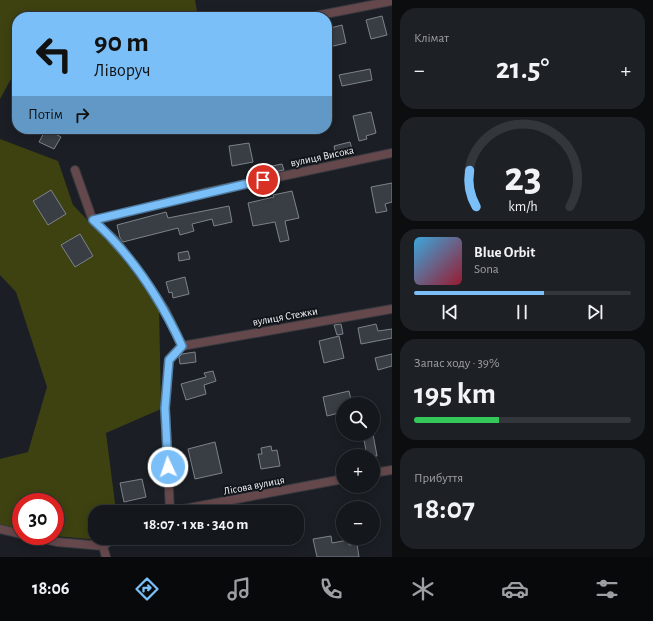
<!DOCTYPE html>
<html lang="uk">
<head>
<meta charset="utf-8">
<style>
  body { margin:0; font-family:"Alegreya Sans",sans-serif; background:#1d2025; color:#f1f3f6; height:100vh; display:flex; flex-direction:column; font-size:15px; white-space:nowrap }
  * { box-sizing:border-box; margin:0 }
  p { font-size:13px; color:#9d9fa3 }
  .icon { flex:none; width:22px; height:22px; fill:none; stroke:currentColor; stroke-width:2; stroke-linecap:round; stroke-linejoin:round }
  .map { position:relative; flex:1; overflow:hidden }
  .details { display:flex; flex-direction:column; gap:8px; padding:8px; background:#0b0d0f; width:261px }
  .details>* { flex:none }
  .hud { position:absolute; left:12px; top:12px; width:320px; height:122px; border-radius:16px; box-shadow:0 2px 10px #0003,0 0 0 1px #33363b; background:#7abff8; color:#111; overflow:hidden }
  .tools { position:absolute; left:336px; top:397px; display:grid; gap:8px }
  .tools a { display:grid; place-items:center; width:44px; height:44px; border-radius:50%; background:#14171c; box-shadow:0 2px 10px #0003,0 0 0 1px #33363b; font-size:20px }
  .speed { position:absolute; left:12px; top:493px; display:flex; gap:8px; font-size:20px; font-weight:700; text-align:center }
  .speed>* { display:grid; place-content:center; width:52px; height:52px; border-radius:50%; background:#14171c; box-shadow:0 2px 10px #0003,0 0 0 1px #33363b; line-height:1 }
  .speed .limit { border:6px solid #d22; background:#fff; color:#111 }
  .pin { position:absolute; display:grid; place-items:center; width:34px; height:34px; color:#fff; margin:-17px; border:2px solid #fff; border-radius:50%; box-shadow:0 1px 4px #0007 }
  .me { position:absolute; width:44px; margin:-22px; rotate:357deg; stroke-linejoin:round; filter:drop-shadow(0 0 3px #0008) }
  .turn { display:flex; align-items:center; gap:14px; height:84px; padding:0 16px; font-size:18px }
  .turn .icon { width:52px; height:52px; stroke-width:2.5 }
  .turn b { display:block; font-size:28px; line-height:34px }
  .then { display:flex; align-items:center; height:38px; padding:0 16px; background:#0003; gap:8px; font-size:15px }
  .big { font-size:30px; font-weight:600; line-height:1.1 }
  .details .card { flex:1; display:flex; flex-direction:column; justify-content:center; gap:6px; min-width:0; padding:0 14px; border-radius:16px; background:#1d2025 }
  .details .dial { align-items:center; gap:0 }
  .dial svg { height:104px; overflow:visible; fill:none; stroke:#33363b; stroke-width:7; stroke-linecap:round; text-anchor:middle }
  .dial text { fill:#f1f3f6; stroke:none }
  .song { display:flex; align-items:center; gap:12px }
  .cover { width:48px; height:48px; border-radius:6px; background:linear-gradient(135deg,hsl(200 70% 55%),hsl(350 70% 35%)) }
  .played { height:4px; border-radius:2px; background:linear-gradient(90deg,#7abff8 60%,#33363b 60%) }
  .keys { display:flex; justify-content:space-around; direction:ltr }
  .heat { display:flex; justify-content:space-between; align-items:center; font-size:22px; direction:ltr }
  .charge { height:6px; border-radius:3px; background:linear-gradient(90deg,#34c759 39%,#33363b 0) }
  .trip { position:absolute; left:88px; top:505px; width:216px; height:40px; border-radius:16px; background:#14171c; box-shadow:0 2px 10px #0003,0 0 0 1px #33363b; font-weight:600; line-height:40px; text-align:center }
  .dock { display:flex; height:64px; justify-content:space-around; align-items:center; background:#08090b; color:#9d9fa3 }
  .dock .icon { width:28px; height:28px }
  .dock .current { color:#7abff8 }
  .dock b { font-size:18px; color:#f1f3f6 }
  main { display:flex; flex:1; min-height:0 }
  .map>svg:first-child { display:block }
  .green { fill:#3e4211 }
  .building { fill:#393e44; stroke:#7d838a }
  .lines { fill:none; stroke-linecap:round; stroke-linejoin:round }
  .minor-casing { stroke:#35393e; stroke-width:10 }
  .minor { stroke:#65484c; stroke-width:8 }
  .route-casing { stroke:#4f7ca1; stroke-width:10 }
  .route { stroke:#7abff8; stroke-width:7 }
  .labels { text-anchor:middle; stroke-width:4; stroke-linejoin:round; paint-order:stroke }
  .street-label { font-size:11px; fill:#f2f5f9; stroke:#12161b }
</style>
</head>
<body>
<main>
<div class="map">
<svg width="392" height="557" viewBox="0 0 392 557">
  <rect width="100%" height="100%" fill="#1b1f25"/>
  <path class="green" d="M0,0H195L198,17H17V68L0,99Z
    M0,139L58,161L73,205L126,260L159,306L161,409L106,433L116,511L95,512V538H101L100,540L55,536V502H21V533L0,531V459L28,452L47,387L16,292L0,275Z"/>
  <path class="building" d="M382,16L387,35L371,39L366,20Z
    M342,25L346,43L329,47L327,29Z
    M370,69L372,80L342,86L339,75Z
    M371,112L376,133L366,136L367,139L359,141L353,116Z
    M46,129L61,137L54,149L39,142Z
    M350,142L353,153L336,156L334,146Z
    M249,143L253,162L232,166L229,146Z
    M282,164L284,170L269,173L267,167Z
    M392,183V202L385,204L387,211L376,213L371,187Z
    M51,190L66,214L48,225L33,201Z
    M292,191L299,218L285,221L289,240L280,242L275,222L253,226L248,203L274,197L273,195Z
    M229,206L232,222L214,226L212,219L192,224L194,231L180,235L178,228L123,242L120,238L117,225L166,212L168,218Z
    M80,234L93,256L75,267L61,245Z
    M188,251L190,259L179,261L178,253Z
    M185,277L189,294L173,298L172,292L169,293L166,282Z
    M341,324L343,334L337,335L334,325Z
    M376,324L378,331L392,329V338L361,344L358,328Z
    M339,336L344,358L324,363L319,341Z
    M195,352L196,362L180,364L179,357L182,354Z
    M392,354V366L378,370L375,358Z
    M213,371L216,381L204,385L206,394L186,400L181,384L206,377L204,373Z
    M349,391L352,404H343V412L327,416L323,397Z
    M363,434H373L377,456H367Z
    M215,442L222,473L195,479L188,449Z
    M271,446L272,451L277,450L280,466L261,469L258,454H262L261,448Z
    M142,479L146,497L124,502L120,483Z
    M331,536L332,543L348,540L349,545L357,544L359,557H317L313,539Z"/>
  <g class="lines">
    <g class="minor-casing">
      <path id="minor" d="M310,17L392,1
        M75,170L93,221L114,239L145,280L165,310L182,346L169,359L165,408L170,511
        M93,221L203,193L392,153
        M182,346L392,309
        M373,473L392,470
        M168,512L343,479
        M0,529L21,534
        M31,536L57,542L103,546L114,538
        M103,546L106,557"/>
    </g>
    <use href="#minor" class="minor"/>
  </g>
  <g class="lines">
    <g class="route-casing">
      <path id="route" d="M168,467L165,408L169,360L182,346C160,298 133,256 93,220L263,180"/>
    </g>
    <use href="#route" class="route"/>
  </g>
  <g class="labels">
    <g class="street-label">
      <text transform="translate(322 156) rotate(-12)" y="4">вулиця Висока</text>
      <text transform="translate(285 316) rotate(-10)" y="4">вулиця Стежки</text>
      <text transform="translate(254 485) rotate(-11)" y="4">Лісова вулиця</text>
    </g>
  </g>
</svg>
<div class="tools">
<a><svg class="icon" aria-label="search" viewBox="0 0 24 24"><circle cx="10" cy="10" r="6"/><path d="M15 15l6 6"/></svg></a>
<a>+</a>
<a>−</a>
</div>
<div class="speed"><div class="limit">30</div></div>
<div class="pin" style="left:263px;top:180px;background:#d93025"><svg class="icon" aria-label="arrive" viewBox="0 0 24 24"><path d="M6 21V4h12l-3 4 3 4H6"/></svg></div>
<svg class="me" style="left:168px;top:467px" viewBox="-20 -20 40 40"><circle r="17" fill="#7abff8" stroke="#fff" stroke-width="3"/><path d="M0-11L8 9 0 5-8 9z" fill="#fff"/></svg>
<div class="trip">18:07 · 1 хв · 340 m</div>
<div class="hud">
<div class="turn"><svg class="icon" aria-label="left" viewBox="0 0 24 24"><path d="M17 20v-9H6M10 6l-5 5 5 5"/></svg><div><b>90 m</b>Ліворуч</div></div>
<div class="then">Потім<svg class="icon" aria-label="right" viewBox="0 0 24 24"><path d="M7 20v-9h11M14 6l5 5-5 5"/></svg></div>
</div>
</div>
<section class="details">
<div class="card"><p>Клімат</p>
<div class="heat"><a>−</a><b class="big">21.5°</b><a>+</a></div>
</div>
<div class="card dial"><svg viewBox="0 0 100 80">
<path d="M14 69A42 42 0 1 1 86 69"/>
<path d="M14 69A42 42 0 0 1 9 41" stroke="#7abff8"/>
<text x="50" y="56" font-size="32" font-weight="700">23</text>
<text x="50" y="72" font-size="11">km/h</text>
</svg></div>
<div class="card">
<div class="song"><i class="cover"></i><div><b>Blue Orbit</b><p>Sona</p></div></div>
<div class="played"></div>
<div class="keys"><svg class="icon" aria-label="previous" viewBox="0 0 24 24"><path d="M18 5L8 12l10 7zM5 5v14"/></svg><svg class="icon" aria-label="pause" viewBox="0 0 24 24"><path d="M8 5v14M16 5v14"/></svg><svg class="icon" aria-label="next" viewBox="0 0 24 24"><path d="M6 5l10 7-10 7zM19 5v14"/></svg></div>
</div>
<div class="card"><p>Запас ходу · 39%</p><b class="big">195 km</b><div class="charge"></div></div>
<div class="card"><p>Прибуття</p><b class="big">18:07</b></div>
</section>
</main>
<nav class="dock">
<b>18:06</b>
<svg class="icon current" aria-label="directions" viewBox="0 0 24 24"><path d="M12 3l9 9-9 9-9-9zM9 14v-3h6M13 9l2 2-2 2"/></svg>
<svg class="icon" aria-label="music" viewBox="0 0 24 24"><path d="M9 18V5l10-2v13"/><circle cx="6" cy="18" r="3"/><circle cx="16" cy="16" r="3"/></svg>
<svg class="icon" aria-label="phone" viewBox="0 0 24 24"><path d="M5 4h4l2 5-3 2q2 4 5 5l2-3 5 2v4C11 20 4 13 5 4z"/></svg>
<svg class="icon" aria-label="climate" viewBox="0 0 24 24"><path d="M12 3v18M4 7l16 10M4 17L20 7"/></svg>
<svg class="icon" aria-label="car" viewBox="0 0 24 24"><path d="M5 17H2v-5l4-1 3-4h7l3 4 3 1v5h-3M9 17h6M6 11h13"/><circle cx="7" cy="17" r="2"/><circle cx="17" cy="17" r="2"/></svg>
<svg class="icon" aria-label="filters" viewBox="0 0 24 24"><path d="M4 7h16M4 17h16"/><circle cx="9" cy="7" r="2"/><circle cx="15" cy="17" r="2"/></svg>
</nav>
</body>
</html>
